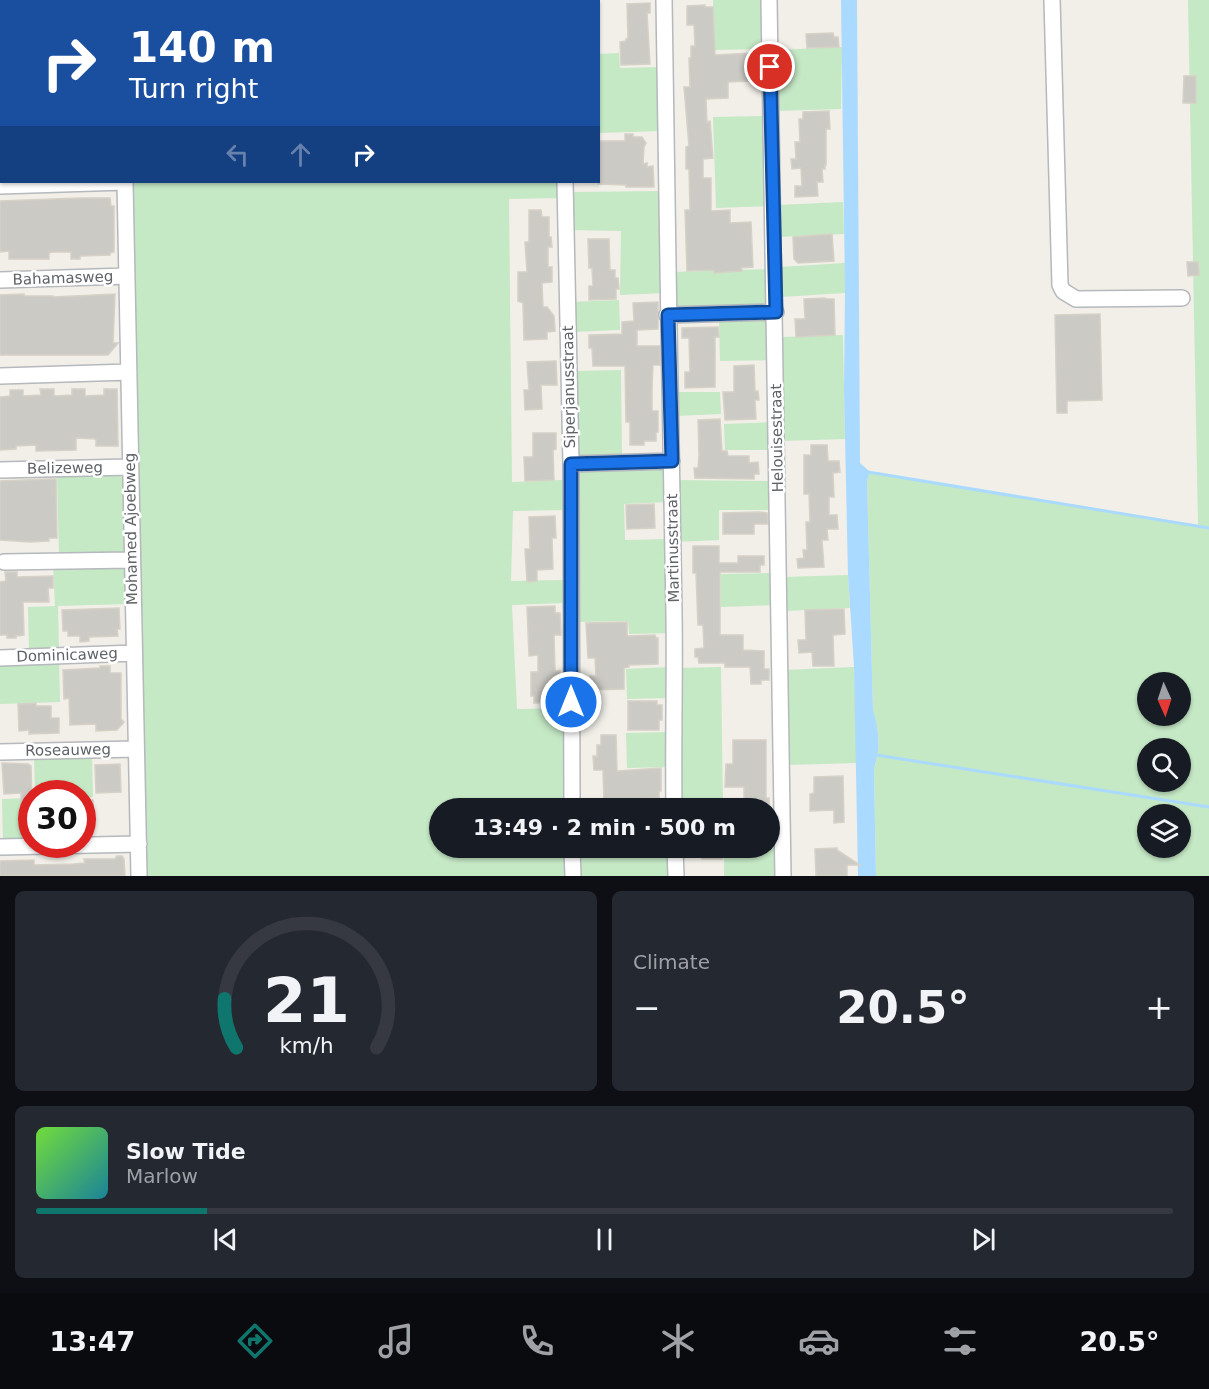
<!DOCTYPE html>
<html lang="en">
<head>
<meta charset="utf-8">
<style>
  body { margin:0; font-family:"DejaVu Sans",sans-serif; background:#242831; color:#f1f3f6; height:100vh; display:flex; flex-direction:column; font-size:22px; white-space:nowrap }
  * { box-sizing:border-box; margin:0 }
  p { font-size:20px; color:#9ea1a6 }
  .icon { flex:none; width:33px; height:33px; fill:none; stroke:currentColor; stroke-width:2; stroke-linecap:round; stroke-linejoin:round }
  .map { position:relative; height:876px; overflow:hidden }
  .panel { display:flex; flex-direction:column; gap:15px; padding:15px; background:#0d0f14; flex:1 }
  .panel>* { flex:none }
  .guide { position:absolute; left:0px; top:0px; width:600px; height:183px; box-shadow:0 2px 4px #0004; background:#1a4fa0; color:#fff; overflow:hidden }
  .needle { width:39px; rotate:177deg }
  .buttons { position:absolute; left:1137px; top:672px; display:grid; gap:12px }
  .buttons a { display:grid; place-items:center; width:54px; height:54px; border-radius:50%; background:#171b24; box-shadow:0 2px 4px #0004; font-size:30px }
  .speed { position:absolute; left:18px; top:780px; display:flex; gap:12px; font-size:30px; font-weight:700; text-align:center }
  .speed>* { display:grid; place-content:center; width:78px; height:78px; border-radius:50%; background:#171b24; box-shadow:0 2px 4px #0004; line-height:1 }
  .speed .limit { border:9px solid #d22; background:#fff; color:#111 }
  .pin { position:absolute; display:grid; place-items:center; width:51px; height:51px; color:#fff; margin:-26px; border:3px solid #fff; border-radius:50%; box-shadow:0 2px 6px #0007 }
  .me { position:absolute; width:66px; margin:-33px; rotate:0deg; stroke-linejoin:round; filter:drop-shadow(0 0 4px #0008) }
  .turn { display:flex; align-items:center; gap:21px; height:126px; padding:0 30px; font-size:27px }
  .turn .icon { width:78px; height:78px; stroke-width:2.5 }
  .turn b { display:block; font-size:42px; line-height:51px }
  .lanes { display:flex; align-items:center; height:57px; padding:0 30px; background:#0003; justify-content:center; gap:30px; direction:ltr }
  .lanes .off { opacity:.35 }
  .big { font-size:45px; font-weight:600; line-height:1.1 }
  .panel .card { flex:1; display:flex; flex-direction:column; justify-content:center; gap:9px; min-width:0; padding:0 21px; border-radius:9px; background:#242831 }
  .panel .dial { align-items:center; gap:0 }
  .dial svg { height:156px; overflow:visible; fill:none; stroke:#363941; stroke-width:7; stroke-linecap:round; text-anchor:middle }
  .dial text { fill:#f1f3f6; stroke:none }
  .song { display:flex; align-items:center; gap:18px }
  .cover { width:72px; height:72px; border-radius:9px; background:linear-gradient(135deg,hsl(100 70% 55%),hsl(190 70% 35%)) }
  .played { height:6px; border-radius:3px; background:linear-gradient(90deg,#0f766e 15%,#363941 15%) }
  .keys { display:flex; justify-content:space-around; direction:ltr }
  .heat { display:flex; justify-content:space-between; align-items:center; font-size:33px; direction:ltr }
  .panel .tiles { flex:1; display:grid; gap:15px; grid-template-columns:1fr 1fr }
  .card:last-child { grid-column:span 2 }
  .trip { position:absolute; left:429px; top:798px; width:351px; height:60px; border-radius:30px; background:#171b24; box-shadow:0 2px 4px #0004; font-weight:600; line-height:60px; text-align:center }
  .tab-bar { display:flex; height:96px; justify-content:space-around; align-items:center; background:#090b0e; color:#9ea1a6 }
  .tab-bar .icon { width:42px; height:42px }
  .tab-bar .selected { color:#0f766e }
  .tab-bar b { font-size:27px; color:#f1f3f6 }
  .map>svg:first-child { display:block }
  .green { fill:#c5e8c5; fill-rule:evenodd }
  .water { fill:#aadaff }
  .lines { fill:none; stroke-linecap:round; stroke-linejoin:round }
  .stream { stroke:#aadaff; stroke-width:3 }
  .building { fill:#cccac5; stroke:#d6d1c6; stroke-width:1.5 }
  .minor-casing { stroke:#b5b8bc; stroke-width:18 }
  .minor { stroke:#fff; stroke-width:15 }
  .route-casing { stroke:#114b97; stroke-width:15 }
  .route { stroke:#1a73e8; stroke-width:10 }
  .labels { text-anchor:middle; stroke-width:5; stroke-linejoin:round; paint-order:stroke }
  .street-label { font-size:15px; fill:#5f6368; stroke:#fff }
</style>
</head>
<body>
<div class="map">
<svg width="1209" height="876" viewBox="0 0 1209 876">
  <rect width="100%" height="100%" fill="#f1efe8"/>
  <path class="green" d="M0,0H103V1L2,2L0,38Z
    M157,0H560L156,2Z
    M713,0H765L766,49L715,50Z
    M1188,0H1209V876H876L874,768C881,748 879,729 873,710L867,481L870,472L1198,525ZM1148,682H1180V716H1148ZM1148,748H1180V782H1148ZM1148,814H1180V848H1148Z
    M842,47L841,109L776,111L775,50Z
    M619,53L620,68L660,67L661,131L599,133L598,54Z
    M766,116L769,206L716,208L713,117Z
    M133,182H561V198L509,199L512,482L564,480L565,510L513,511L511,581L563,580L564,603L512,605L517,709L566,708L568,808H440V848H569L570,876H145Z
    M663,191L664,293L620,295L621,231L570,230V192Z
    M843,202L844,234L779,237L778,205Z
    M845,263V293L781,297L780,267Z
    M769,269L768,305L684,311L672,307V272Z
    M619,300L620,330L572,332L571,302Z
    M762,319L769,321L772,360L720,361L719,321Z
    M843,335L845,439L781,441V337Z
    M621,370L622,459L580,458L575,453L573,371Z
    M674,392H720L721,414L675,416Z
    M775,422L776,450H725L724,424Z
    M579,468H661L665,472L668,502L624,504L625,540L669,539L672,633L629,634L628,621L575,622L573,489Z
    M117,473L125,480V549L122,553L59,557L57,474Z
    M672,480L773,481L774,510H719V540L674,542Z
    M126,563L128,604L58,606L59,652H29L28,607L55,606L53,564Z
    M775,573L776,605L721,607V574Z
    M848,575L850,608L785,611L784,577Z
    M59,659L60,702L0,704V660Z
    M668,667L669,698L627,699L626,669Z
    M721,667L723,808H676L678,668Z
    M854,667L857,763L786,765L784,670Z
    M668,732L669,767L627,768L626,733Z
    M92,754L93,797H83L82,794L35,793L34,756Z
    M31,798V843H3L2,799Z
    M668,802L669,808H626V804Z
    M779,835V876H724V848H770V836Z
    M575,848H669L670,876H575Z"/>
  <path class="water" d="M841,0H857L860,463L870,472L867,481L873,710C879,729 881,748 874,768L876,876H858L854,667L848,575L844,390L845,293Z"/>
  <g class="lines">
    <path class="stream" d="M868,472L1209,528
      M876,755L1209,807"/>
  </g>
  <path class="building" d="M650,3V13H647L650,64L621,65L620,42L626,41V39L628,38L627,4Z
    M705,5V7H713L715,55L751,53L752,81L728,82V98L706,99L707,122L710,121L713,158L703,159V178H711V211L730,210V223L751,222L753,267L741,268L742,271L714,273V270L687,271L685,210H690L689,169H686V147L689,146L684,87H690L689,58H691V46H695L694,25H687V6Z
    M833,33L834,37H838L839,47L807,48L806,34Z
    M1184,76H1196V103H1183Z
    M829,111L830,129H826V165H825V169H822L823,182H817L818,196L795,197V186H802L801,168L792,169L791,159H796L795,142H800L799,119H803V112Z
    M625,134H633V137H642L646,143L644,147L643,164L647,163V167L653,166L654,187H626V185L598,184V141H625Z
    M80,198H110L111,206H114V252L110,253V255L80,256V259H71V252H52L49,253V259H9V251L0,252V201Z
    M529,210H541L542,217H549V237H551L552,247H548V267H552V282L542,283L543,307H547L554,316L555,331L547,332V339L524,340L523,303L518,301V272H527L525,242H529Z
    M832,234L834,261L798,263L794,259L793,237Z
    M588,239H609L610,270H615V278H618L619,289H616V299L589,300V286H593L592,268H589Z
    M1187,262H1198L1199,275L1188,276Z
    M24,294V296H53V297L115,294L113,343H118L108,355H0V295Z
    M825,298L826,299H834L835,335L796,337L795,319H805L804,299Z
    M658,302V329L637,330V346H660V365H653L652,388V411H658V432H656V441H644V445H630V422H626L625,366H593L592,348H589V335L622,334V322L634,321L633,303Z
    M1100,314L1102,400L1067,401V413H1057L1055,315Z
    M718,327L719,337H715V387L685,388V372H690L689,338H682V328Z
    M556,361L557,385H541L542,409L525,410L524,390H529L527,362Z
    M754,365L755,391H758L759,400H755L756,419L725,420L723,392H734V366Z
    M40,389H54V396L72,395V389H85V396L104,395V389H117L118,446H96V439L76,438V450L36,451V445L16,446V449L0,450V397L10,396V390H23V396L41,395Z
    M720,419L722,451H727L728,456H749V463L758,462L759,474H754V479L695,478L694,468H698L699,455L698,420Z
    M533,433H556V449L553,450L554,480L525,481L524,457H533Z
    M811,445H827L828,461H839L840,472L833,473L834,497H829V515H837L838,529H827L828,540H822L824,567L798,568L797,559L804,558L803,550H807L806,522H810L809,494H804V455H811Z
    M48,479H56L57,538H49V541L30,542L0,540V481Z
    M654,504L655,528L627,529L626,505Z
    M759,512L767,513L768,524H754V534H723V513Z
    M555,516L556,538H552L553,569L537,570V581L527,582L525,549H530L529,517Z
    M693,546H719V563H738V556H764V565H760V572H720V635H743V650L764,651V669H769V680H761V684H751L750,667H725V663H699L698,657H695V649L704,648L703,625H698L696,573H693Z
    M5,572H17V577L53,576V588H48L49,602H23L24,635L16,636V638H7V635H0V582L6,581Z
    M555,606V613H560L561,635H554L555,671H560L561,702L534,703V696H531V672H538V655L529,656L527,607Z
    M119,608L120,629H117L118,636L89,637V641L80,642V636H68V631H63L62,610Z
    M844,609L845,634L833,635L834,666H813L812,652L799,653L798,640H806L805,610Z
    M627,622V636L655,635L656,638H658V664L629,665V667L624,668V689L590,690V676H596L595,658H588L586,623Z
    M100,666H110V673H121V719L124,722L117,730L96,731V724L70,725L69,698L64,699L63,670L100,668Z
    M628,701H657V705H662V720H659V730H628Z
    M36,703V706H51V718H59V733L29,734V730L19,731L18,704Z
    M601,735H616L617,771L661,768V791H659V798L623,799V802L604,803L603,770H594L593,756H597V745H601Z
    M733,740H766V798H769V808H748V799H744V787H725L726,764H733Z
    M2,763L28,764L31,766L32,806H21V793L4,794Z
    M120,764L121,792L96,793L95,765Z
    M843,776L844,822L834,823V810L810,811V794L814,793V777Z
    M82,800H93V813H82Z
    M702,848H722V859H702Z
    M837,848V850L860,865H847V876H816L815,849Z
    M117,856H122L124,859L125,876H0V861L34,860V865L74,864L85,863L84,859H115Z"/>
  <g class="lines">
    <g class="minor-casing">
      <path id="minor" d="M119,0V2
        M563,0V2
        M664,0C666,204 671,409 674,613C675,678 673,743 674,808
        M769,0L783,876
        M1052,0L1060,285L1063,291L1076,299L1182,298
        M0,90H2
        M125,182L139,876
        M565,182L571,464L572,808
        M0,186L125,182
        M0,280L126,276
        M667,315L776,312
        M0,376L129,372
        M571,464L672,461
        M0,470L129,467
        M4,562L131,560
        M0,658L134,653
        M0,752L136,749
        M0,847L139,844
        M572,848L573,876
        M675,848L676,876"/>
    </g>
    <use href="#minor" class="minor"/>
  </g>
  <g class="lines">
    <g class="route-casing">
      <path id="route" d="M571,702V464L672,461L668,315L776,312L770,67"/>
    </g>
    <use href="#route" class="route"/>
  </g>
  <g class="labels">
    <g class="street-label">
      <text transform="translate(63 278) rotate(-2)" y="5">Bahamasweg</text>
      <text transform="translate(569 387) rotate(-91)" y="5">Siperjanusstraat</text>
      <text transform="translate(777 438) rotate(-91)" y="5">Helouisestraat</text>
      <text transform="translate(65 468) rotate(-1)" y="5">Belizeweg</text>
      <text transform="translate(131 529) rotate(-91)" y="5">Mohamed Ajoebweg</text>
      <text transform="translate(673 548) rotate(-91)" y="5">Martinusstraat</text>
      <text transform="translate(67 655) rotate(-2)" y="5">Dominicaweg</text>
      <text transform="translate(68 750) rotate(-1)" y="5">Roseauweg</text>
    </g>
  </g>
</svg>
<div class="buttons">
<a><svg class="needle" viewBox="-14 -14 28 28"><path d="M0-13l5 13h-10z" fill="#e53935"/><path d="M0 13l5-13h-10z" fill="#9ea1a6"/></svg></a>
<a><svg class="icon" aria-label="search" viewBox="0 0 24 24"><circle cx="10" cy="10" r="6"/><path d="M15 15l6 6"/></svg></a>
<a><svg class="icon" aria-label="layers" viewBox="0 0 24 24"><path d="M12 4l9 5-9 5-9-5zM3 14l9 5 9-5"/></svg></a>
</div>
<div class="speed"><div class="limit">30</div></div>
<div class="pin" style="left:770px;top:67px;background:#d93025"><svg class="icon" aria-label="arrive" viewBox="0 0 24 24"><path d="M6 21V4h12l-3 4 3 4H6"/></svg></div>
<svg class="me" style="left:571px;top:702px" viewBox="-20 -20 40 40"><circle r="17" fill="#1a73e8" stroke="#fff" stroke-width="3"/><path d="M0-11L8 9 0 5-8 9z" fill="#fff"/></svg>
<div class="trip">13:49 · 2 min · 500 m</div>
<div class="guide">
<div class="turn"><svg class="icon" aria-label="right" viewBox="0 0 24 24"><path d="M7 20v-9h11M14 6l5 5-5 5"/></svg><div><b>140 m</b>Turn right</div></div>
<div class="lanes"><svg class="icon off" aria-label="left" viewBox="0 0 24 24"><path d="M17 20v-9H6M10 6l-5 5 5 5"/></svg><svg class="icon off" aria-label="ahead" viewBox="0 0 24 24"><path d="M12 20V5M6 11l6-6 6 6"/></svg><svg class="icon" aria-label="right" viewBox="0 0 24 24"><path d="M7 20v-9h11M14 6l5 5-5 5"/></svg></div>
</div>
</div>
<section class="panel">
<div class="tiles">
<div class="card dial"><svg viewBox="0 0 100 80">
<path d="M14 69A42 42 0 1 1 86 69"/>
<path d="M14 69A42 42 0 0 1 8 44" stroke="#0f766e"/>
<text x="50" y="56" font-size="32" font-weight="700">21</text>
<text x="50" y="72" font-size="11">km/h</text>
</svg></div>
<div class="card"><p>Climate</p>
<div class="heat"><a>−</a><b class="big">20.5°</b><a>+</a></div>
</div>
<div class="card">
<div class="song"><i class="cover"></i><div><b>Slow Tide</b><p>Marlow</p></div></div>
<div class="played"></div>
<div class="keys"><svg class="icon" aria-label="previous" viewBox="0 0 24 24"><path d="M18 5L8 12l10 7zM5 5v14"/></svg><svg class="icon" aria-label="pause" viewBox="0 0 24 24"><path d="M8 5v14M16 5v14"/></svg><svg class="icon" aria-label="next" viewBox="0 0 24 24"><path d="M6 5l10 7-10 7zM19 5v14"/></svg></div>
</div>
</div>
</section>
<nav class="tab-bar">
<b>13:47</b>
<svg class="icon selected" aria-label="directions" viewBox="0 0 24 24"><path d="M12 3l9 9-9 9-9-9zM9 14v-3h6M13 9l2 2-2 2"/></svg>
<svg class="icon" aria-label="music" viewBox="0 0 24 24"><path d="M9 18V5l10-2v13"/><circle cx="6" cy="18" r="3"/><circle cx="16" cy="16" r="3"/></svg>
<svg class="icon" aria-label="phone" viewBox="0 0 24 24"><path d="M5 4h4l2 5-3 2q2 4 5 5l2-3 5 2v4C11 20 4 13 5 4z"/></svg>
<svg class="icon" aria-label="climate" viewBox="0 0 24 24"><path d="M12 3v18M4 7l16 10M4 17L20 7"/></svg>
<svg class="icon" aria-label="car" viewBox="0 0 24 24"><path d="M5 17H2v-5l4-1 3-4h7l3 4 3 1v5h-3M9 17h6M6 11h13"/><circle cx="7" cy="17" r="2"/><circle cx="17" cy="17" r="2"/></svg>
<svg class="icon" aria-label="filters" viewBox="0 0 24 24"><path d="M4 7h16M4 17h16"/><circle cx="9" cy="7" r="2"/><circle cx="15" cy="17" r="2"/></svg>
<b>20.5°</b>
</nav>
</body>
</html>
